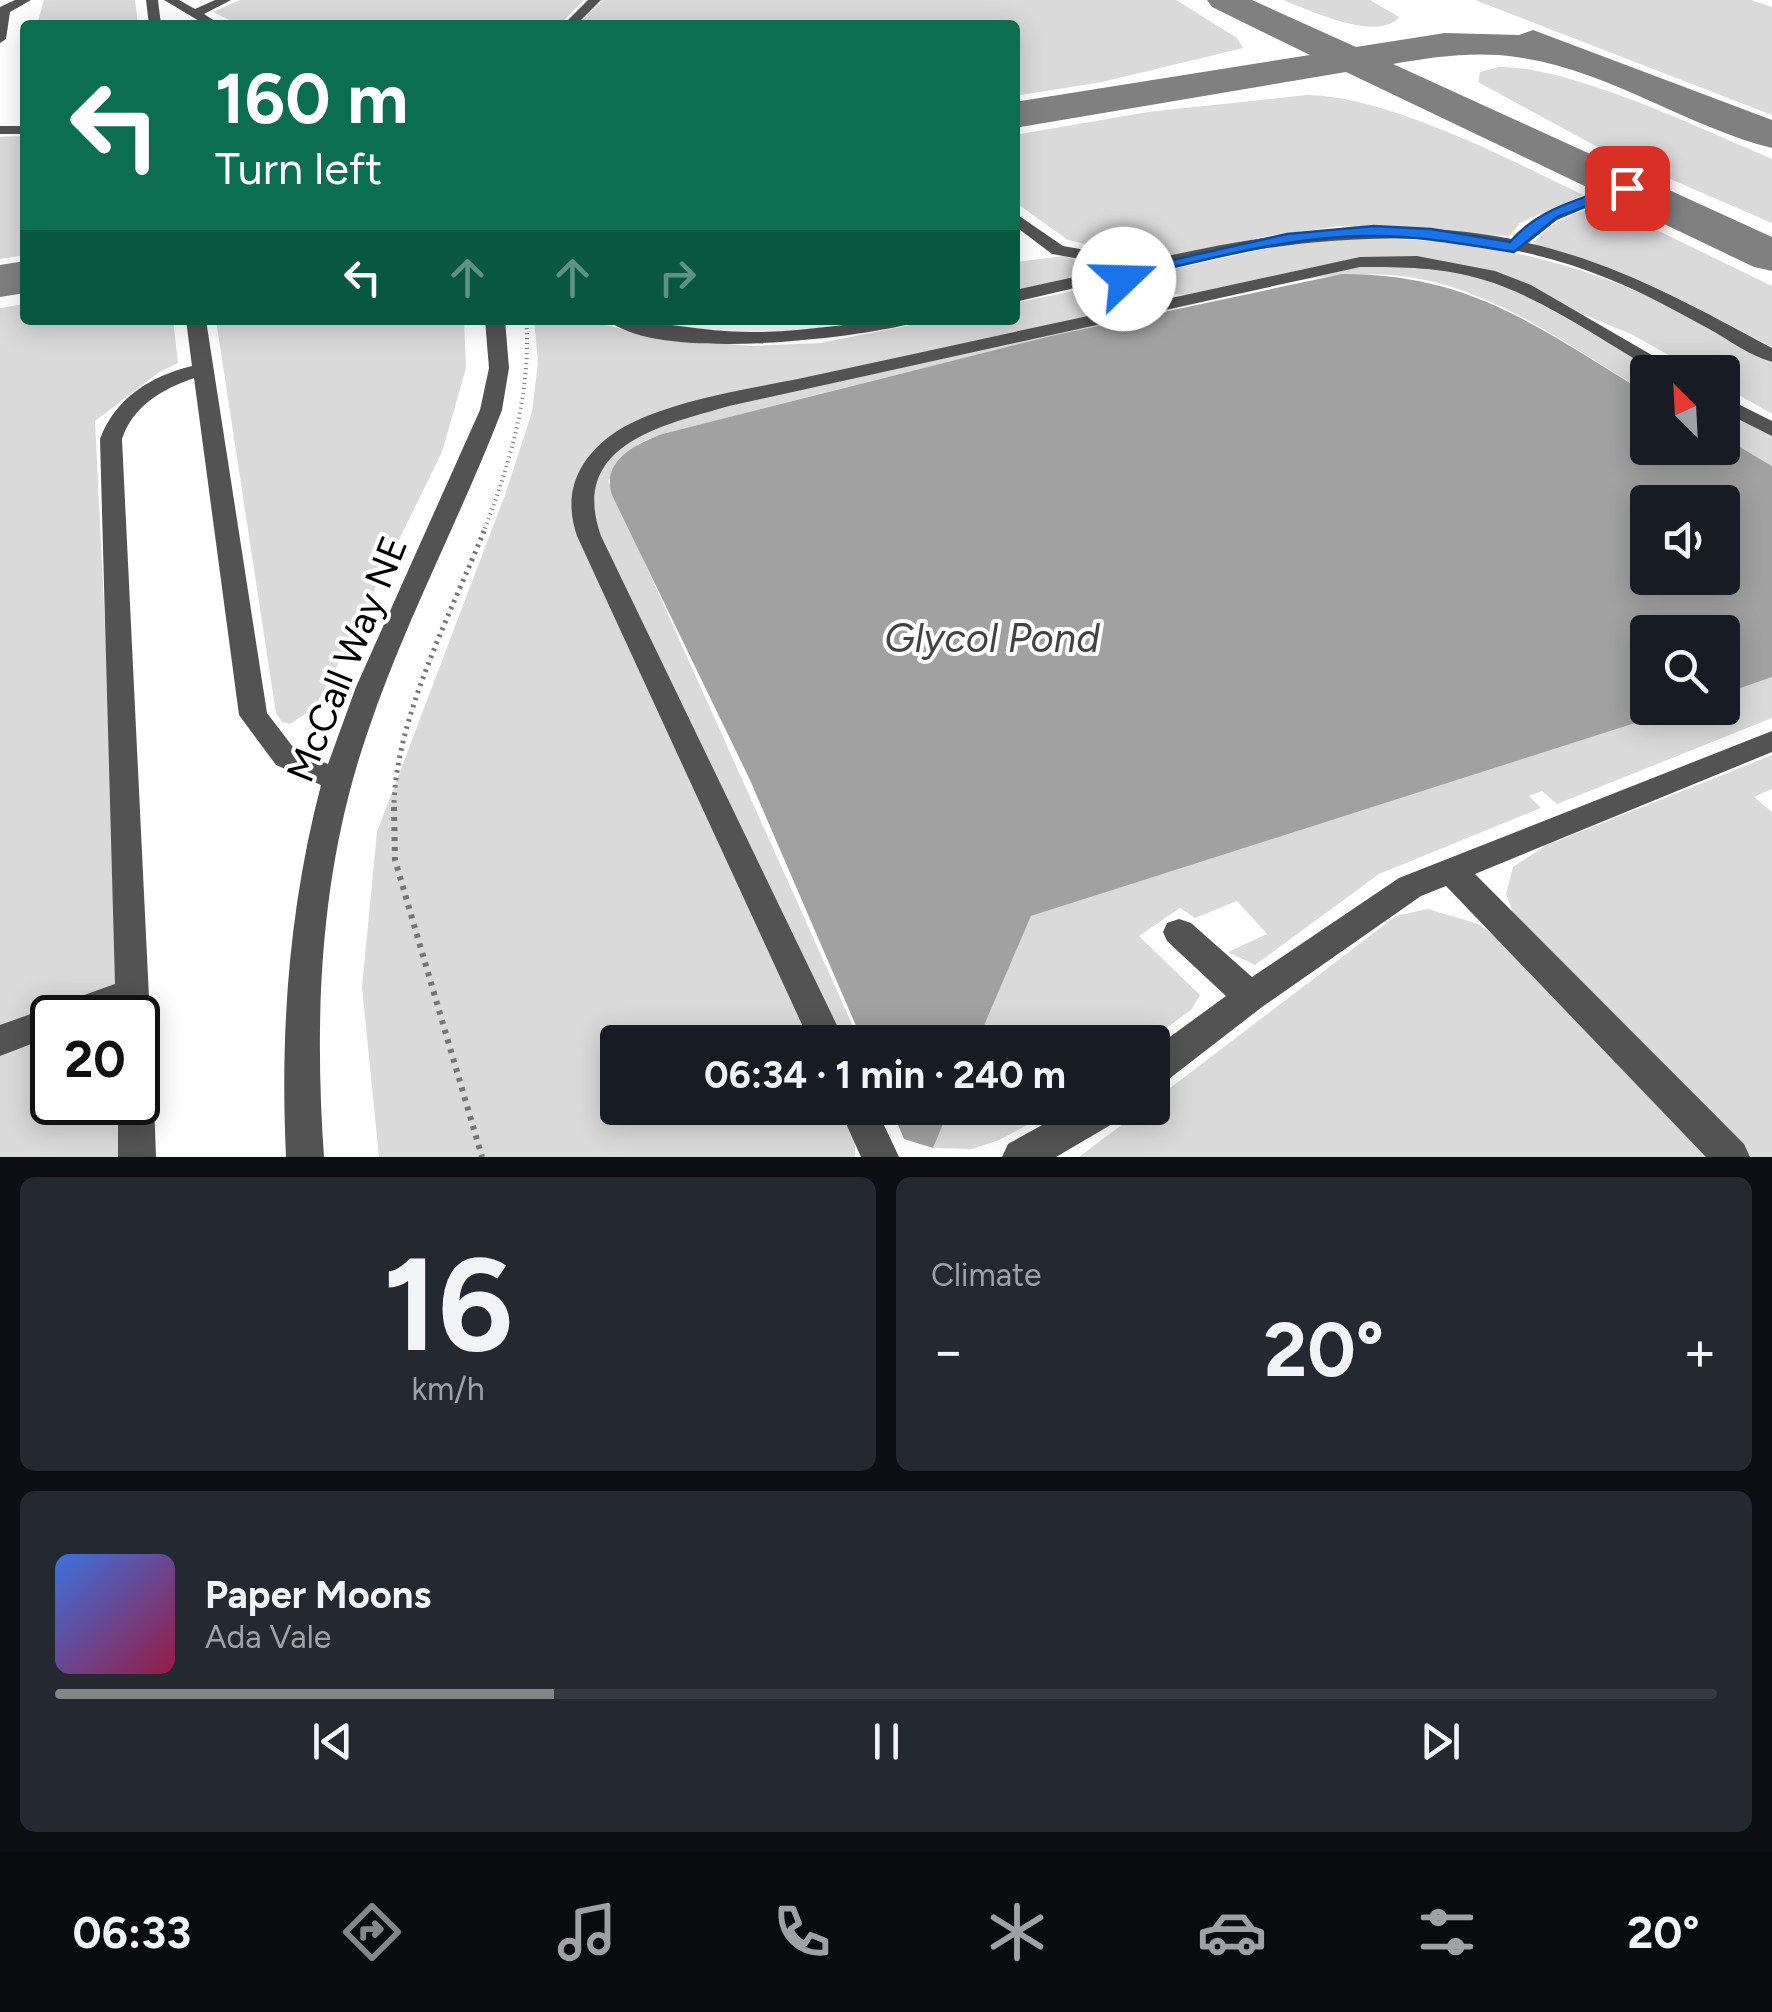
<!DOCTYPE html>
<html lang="en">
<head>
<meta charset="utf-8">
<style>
  body { margin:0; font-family:Figtree,sans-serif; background:#242831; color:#f1f3f6; height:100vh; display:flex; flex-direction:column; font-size:38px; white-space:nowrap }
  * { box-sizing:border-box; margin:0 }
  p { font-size:32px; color:#9ea1a6 }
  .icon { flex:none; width:55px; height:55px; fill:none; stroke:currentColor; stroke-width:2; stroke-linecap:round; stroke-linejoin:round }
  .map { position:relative; height:1157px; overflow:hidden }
  .side { display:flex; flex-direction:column; gap:20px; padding:20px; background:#0d0f14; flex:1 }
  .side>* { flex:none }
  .hud { position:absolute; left:20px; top:20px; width:1000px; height:305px; border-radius:10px; box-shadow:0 5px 25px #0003; background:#0b6e4f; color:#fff; overflow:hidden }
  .needle { width:65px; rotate:336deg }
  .fabs { position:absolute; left:1630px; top:355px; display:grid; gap:20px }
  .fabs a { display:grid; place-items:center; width:110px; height:110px; border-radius:10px; background:#171b24; box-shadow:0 5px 25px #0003; font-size:50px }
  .speed { position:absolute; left:30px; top:995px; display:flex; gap:20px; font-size:50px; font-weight:700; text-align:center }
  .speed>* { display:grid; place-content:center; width:130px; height:130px; border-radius:50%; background:#171b24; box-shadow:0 5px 25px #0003; line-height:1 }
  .speed .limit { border:5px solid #111; border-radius:15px; background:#fff; color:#111 }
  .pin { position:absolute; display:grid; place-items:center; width:85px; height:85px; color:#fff; margin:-42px; border-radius:20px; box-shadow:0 5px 15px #0006 }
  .me { position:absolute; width:110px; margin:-55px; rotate:69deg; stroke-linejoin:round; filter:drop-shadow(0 0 8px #0008) }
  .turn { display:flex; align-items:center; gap:35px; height:210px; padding:0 30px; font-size:45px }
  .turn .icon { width:130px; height:130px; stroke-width:2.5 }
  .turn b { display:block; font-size:70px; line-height:85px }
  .lanes { display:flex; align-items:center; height:95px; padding:0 30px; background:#0003; justify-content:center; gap:50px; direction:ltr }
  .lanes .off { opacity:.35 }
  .big { font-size:75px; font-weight:700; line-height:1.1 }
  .side .card { flex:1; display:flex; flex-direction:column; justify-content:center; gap:15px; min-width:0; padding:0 35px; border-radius:15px; background:#242831 }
  .side .dial { align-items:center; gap:0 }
  .dial b { font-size:130px; line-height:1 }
  .song { display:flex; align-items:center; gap:30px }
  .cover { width:120px; height:120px; border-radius:15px; background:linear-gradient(135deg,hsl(220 70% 55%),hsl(340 70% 35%)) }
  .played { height:10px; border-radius:5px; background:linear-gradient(90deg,#858687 30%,#363941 30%) }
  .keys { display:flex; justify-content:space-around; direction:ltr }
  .heat { display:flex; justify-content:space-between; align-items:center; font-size:55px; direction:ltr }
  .side .tiles { flex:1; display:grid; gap:20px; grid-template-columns:1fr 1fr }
  .card:last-child { grid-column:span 2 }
  .trip { position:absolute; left:600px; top:1025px; width:570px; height:100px; border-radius:10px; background:#171b24; box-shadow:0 5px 25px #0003; font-weight:700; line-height:100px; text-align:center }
  .menu { display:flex; height:160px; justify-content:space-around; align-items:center; background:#090b0e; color:#9ea1a6 }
  .menu .icon { width:70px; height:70px }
  .menu .active { color:#858687 }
  .menu b { font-size:45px; color:#f1f3f6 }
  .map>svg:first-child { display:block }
  .green { fill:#dadada }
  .water { fill:#a1a1a1; fill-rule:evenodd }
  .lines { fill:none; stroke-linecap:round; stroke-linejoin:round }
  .taxiway { fill:#808080; fill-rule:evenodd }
  .path-far2 { stroke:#757575; stroke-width:4; stroke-dasharray:1 4; stroke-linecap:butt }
  .path-far1 { stroke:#757575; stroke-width:5; stroke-dasharray:2.5 5; stroke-linecap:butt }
  .path { stroke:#757575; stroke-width:6; stroke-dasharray:4 6; stroke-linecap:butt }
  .minor { fill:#535353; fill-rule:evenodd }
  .route { fill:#1a73e8; stroke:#114b97; stroke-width:2.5 }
  .labels { text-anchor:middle; stroke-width:8; stroke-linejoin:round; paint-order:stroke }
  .street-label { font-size:38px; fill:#000; stroke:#fff }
  .water-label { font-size:40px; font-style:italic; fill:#424242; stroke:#fff }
</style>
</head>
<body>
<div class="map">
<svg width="1772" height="1157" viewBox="0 0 1772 1157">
  <rect width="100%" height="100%" fill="#fff"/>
  <path class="green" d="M44,0H135L138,25H37Z
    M240,0H584L559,25H240L213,12Z
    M603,0H1176L1237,38L1243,48L1102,82L1015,96V25H577Z
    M1283,0H1370L1399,17C1377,43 1310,10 1283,0Z
    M1475,0H1751L1772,7V115Z
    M1499,67C1570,66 1704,130 1772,159V223L1601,149L1478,82L1480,72Z
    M1307,95C1387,96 1509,159 1583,195L1520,223L1509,236L1341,226L1273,235L1140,263L1125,262L1094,246L1068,240L1015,202V135L1148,112Z
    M25,136V255L0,259V137Z
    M1603,204L1772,286V347C1696,308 1623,264 1539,248L1534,243C1552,219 1576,213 1603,204Z
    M1343,238C1432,237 1516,247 1600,277C1660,297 1716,334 1772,363V414L1723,386L1722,372H1699L1631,334L1463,265L1327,264L1185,295L1160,292L1146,280L1150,274L1274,247Z
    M1064,256L1087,263L1086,275L1015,290V262Z
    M1368,264L1452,269L1519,292L1662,372H1648L1647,393C1577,351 1506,297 1425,280C1335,261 1244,294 1156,313C990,350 826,393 662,434L639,443L608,481L860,1042H844L592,521C593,506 592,487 597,473C608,440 669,423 698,412Z
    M1108,284L1129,292L1133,303L1119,310L692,404L603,445L577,530L814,1042H618V1108H844L855,1130V1157H379L362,987L377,832L505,495L532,412L538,362L534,320H587L659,339L753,346L821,343L936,320H1015V303Z
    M25,304V320H173L178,363L158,373L95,421L124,1017L52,1018V1102L128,1103L130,1157H0V308Z
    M216,320H464L466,368L442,452L333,674L314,708L290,724L282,722L276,713Z
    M1723,407L1772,435V466L1723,437Z
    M1772,674V718L1557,804L1542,791L1529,796L1541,808L1379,874L1255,965L1228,952L1267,934L1237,901L1195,918L1180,908L1139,936L1200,995L1191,1010L1147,1042H977L1031,916L1669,708H1722L1723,690Z
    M1772,755V789L1754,797L1772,812V1157H1751L1515,918L1506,894L1513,867L1545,846Z
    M1428,909L1478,924L1515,950L1714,1157H1079L1144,1108H1152L1153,1101L1396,916Z
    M950,1108H1060L999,1140L972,1149L933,1148Z"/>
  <path class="water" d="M1342,274C1474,274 1539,329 1647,393L1648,448H1722L1723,437L1772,466V677L1723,694L1722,632H1648V708H1682L1031,916L977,1042H863L750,780L612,495C601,461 634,445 662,434L1051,336ZM1648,502H1722V578H1648Z
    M891,1108H950L933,1148L904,1139Z"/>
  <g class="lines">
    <path class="taxiway" d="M1207,0H1252L1356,47L1445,33L1519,35L1533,30L1772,120V148C1685,126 1607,69 1516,57C1475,51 1433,57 1393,64L1772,237V271L1754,267L1346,72L1015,128V102L1310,55L1212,7Z
      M25,261V293L0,297V265Z"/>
    <path class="path-far2" d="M483,533C509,468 532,390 526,320"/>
    <path class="path-far1" d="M394,810C393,724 452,611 484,531"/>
    <path class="path" d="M394,807L395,860L482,1157"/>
    <path class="minor" d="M15,0H31L10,12L6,39L0,43V7Z
      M146,0H158L161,25H149Z
      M164,0H179L195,9L215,0H231L204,14L221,25H206Z
      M588,0H601L576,25H563Z
      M0,126H25V134H0Z
      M1621,184L1635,187L1557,220L1528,243C1617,263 1692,305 1772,348V362C1751,356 1730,341 1711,330C1678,312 1644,293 1609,279C1453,215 1290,237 1130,275L1162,300L1360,257L1417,256L1495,271L1531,285L1681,372H1657C1604,342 1542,297 1484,280C1443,267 1402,267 1360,267L729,406C664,425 568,444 601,536L845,1042H810L577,536C563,495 576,462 610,436C655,402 751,389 807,377C919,353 1031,328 1144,304L1113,279L1015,302V290L1102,271L1080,259L1052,254L1015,226V213L1063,246L1091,251L1119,267C1251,236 1378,213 1512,239L1545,213Z
      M186,320H206L267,713L296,751L328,764L356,687L480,410L489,368L485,320H505L509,368L502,410C460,519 404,623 367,734C320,871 314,1014 324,1157H286C280,1030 289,908 321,785L276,765L239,715L194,378C162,389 133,406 122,439L150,1018L145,1029L138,1031V1018H116L115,1013L104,1018H52V1036L0,1056V1025L115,984L100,439C115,398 151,376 192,366Z
      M608,320C658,320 706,333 756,332C809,332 860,320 913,320L910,324C848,339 657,362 608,320Z
      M1722,396L1772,421V436L1722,411Z
      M1772,731V752L1475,874L1744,1144L1750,1157H1706L1446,886L1421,896L1262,1007L1165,1082L1152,1087V1050L1226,996L1167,941L1163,932L1167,923L1179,919L1191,923L1252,977L1399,878Z
      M138,1086L149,1090L154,1102L156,1157H118V1102H138Z
      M839,1108H876L899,1157H861Z
      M1073,1108H1124L1119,1120L1056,1157H1002L1008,1144Z"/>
  </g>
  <path class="route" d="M1622,184L1634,188L1557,217L1514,252C1468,245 1422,236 1375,236C1293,235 1211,259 1131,277L1130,283L1124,284L1110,274L1287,234L1374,226L1431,229L1510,242C1539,208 1581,199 1622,184Z"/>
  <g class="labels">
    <g class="street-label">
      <text transform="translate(347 659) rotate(-68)" y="13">McCall Way NE</text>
    </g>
    <g class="water-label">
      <text x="992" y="652">Glycol Pond</text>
    </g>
  </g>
</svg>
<div class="fabs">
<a><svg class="needle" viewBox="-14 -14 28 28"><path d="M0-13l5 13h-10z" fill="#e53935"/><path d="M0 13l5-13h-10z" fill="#9ea1a6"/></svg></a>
<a><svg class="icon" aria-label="sound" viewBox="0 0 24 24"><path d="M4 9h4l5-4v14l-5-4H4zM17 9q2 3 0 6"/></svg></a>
<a><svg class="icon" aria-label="search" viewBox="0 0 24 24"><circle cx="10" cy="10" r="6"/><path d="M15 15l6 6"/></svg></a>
</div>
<div class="speed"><div class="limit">20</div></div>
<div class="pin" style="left:1627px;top:188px;background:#d93025"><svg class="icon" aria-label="arrive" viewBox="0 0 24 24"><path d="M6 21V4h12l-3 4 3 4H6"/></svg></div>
<svg class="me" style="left:1124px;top:279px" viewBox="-20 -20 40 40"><circle r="19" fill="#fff"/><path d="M0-13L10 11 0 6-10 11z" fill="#1a73e8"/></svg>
<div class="trip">06:34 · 1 min · 240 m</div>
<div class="hud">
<div class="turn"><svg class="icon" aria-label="left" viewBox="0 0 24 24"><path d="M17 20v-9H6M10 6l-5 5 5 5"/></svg><div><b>160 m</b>Turn left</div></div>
<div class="lanes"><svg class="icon" aria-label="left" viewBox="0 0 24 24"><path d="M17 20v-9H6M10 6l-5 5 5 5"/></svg><svg class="icon off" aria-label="ahead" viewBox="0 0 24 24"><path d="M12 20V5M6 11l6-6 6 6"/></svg><svg class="icon off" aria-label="ahead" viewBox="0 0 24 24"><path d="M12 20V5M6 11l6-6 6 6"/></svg><svg class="icon off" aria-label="right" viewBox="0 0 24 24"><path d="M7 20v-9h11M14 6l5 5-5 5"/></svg></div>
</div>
</div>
<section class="side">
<div class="tiles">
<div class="card dial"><b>16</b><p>km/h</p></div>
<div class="card"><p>Climate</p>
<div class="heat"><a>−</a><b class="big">20°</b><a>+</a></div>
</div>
<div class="card">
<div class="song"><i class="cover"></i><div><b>Paper Moons</b><p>Ada Vale</p></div></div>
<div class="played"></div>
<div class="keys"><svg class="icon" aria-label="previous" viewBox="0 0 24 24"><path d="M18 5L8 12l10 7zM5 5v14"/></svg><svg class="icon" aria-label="pause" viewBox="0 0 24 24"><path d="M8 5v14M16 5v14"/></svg><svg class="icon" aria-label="next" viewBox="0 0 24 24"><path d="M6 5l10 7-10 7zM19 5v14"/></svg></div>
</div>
</div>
</section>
<nav class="menu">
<b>06:33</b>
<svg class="icon active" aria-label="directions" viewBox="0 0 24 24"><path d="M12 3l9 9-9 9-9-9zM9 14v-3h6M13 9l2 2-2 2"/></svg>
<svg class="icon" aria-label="music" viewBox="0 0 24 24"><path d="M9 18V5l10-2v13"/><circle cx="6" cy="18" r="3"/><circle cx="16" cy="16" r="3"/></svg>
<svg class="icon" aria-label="phone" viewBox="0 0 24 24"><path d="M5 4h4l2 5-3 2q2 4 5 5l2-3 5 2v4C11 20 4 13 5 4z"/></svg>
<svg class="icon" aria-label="climate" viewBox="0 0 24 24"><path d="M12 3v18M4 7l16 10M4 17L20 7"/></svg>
<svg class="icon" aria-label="car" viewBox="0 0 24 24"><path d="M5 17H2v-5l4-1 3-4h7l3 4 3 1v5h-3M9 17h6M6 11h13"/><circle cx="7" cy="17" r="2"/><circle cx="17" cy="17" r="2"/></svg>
<svg class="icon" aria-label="filters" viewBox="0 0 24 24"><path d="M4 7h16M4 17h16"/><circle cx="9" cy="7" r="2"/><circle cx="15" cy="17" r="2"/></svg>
<b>20°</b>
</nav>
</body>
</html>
